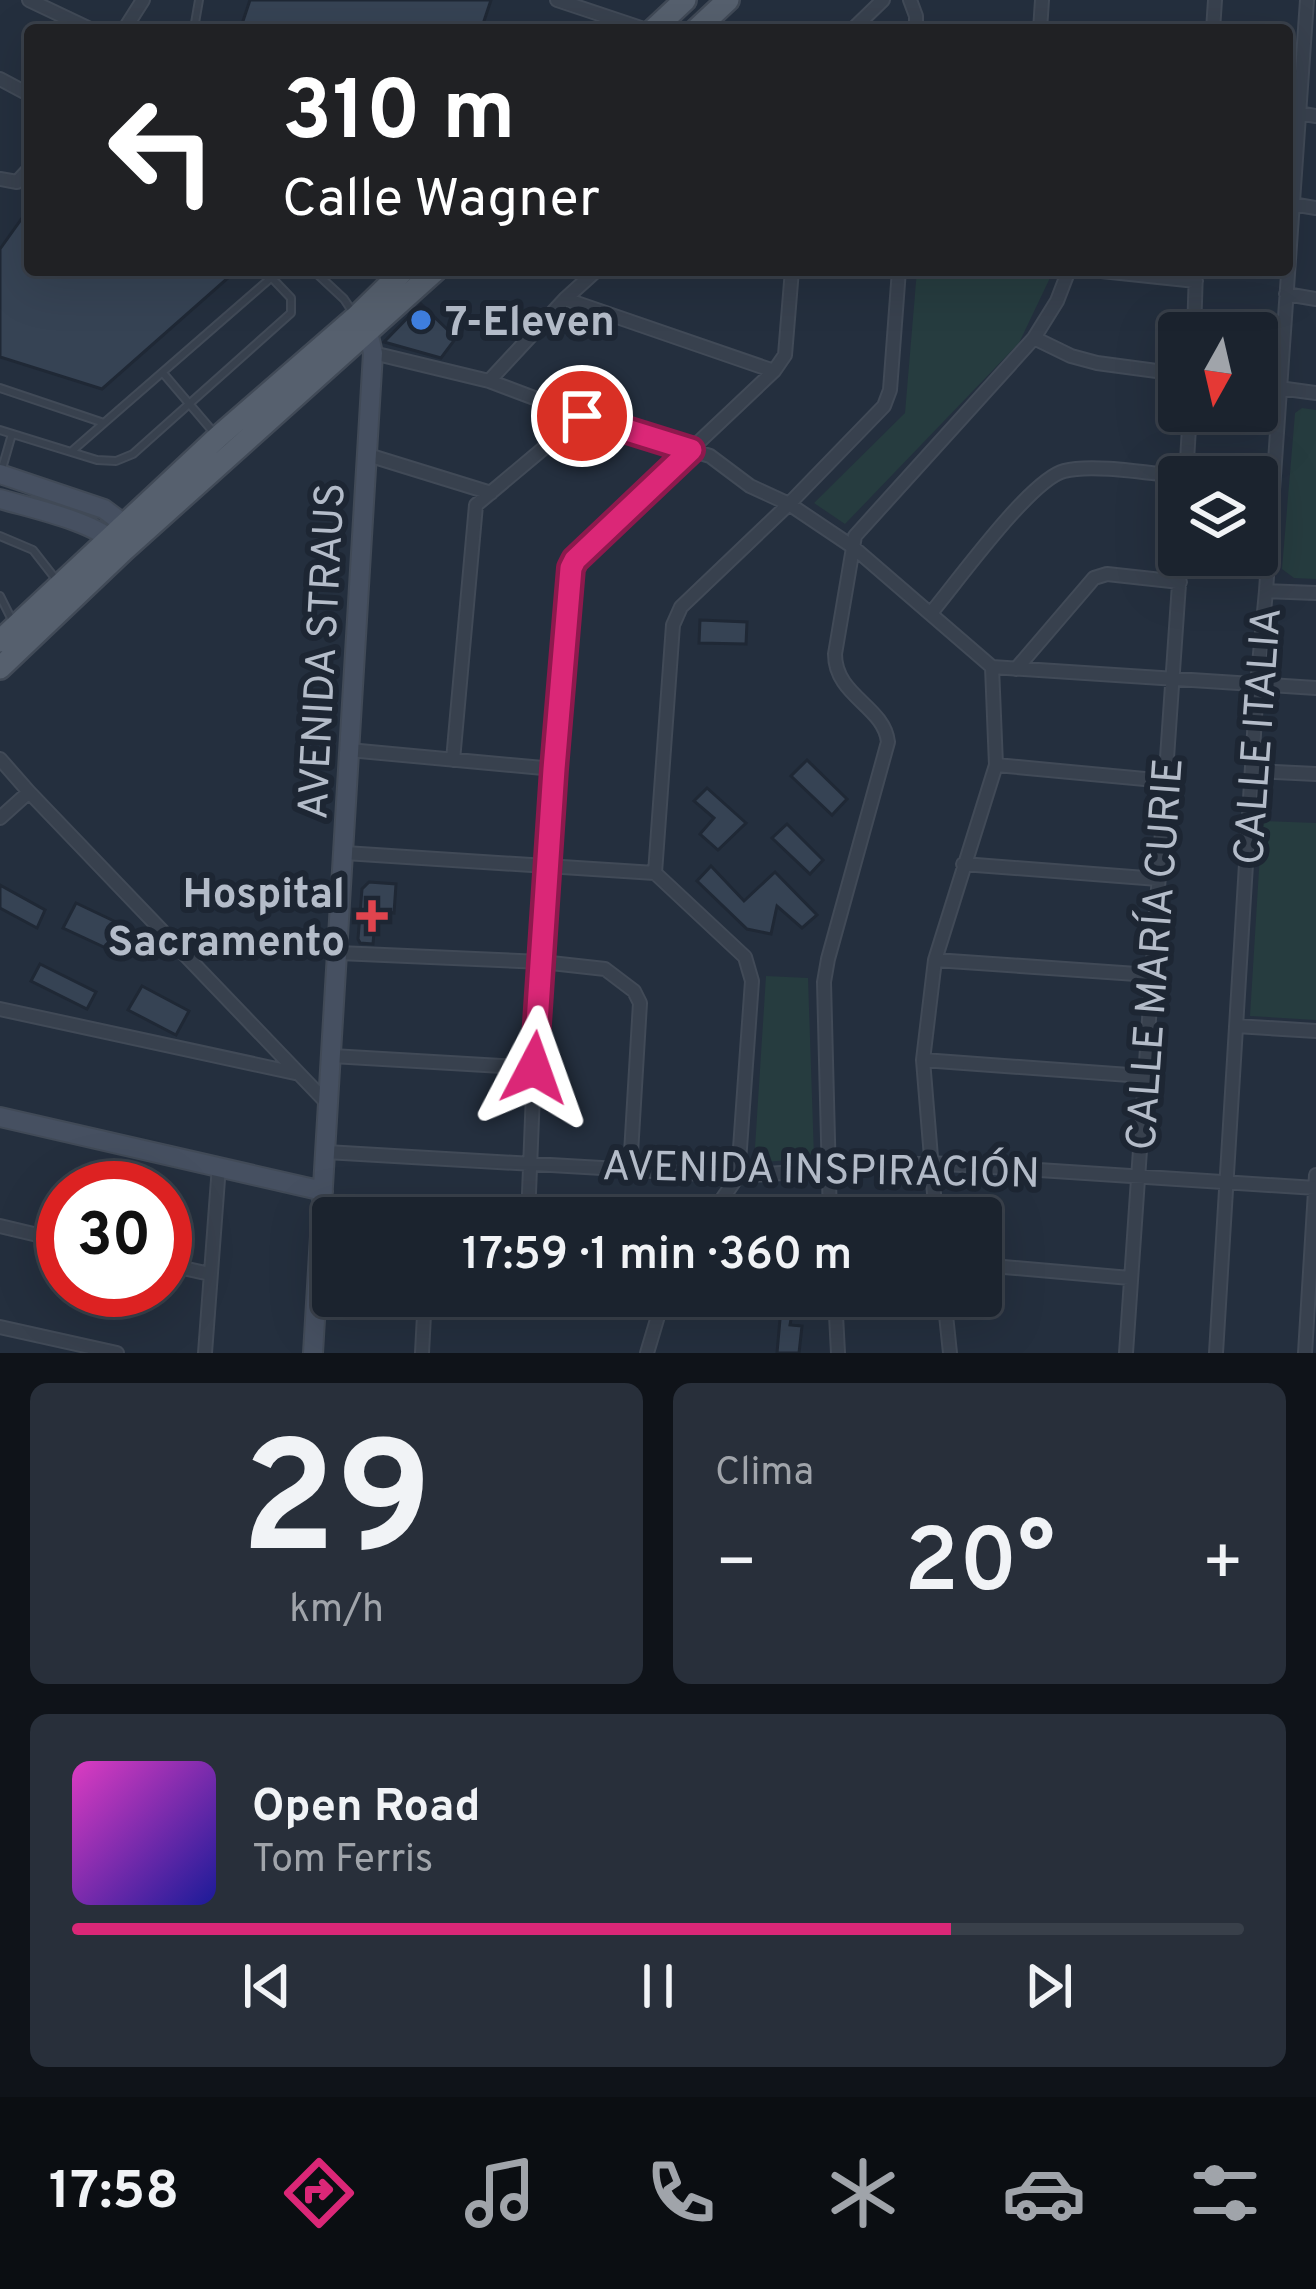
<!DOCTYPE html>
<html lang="es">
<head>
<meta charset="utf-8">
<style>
  body { margin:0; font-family:Overpass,sans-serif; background:#282f3a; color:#f1f3f6; height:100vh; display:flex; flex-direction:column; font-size:45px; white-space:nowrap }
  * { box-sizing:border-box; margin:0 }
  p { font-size:39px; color:#a0a4aa }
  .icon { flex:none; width:66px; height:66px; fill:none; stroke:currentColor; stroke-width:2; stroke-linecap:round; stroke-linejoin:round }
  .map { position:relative; height:1353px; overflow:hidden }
  .side { display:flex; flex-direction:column; gap:30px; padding:30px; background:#0f1319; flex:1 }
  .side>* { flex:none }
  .top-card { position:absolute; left:24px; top:24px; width:1269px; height:252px; border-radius:12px; box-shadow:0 12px 48px #0002,0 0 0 3px #39404a; background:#202124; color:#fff; overflow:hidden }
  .needle { width:78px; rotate:188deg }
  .fabs { position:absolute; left:1158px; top:312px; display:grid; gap:24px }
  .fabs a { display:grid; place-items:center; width:120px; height:120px; border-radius:12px; background:#1b232e; box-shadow:0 12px 48px #0002,0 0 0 3px #39404a; font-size:60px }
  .speed { position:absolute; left:36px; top:1161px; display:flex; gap:24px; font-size:60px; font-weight:700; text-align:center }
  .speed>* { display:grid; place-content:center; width:156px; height:156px; border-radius:50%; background:#1b232e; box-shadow:0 12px 48px #0002,0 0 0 3px #39404a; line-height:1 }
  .speed .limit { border:18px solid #d22; background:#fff; color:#111 }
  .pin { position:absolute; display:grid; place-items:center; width:102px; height:102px; color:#fff; margin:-51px; border:6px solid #fff; border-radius:50%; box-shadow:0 3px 12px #0007 }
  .me { position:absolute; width:132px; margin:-66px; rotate:4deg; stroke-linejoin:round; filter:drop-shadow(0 0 9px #0008) }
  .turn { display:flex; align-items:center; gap:42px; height:252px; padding:0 60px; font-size:54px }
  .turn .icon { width:156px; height:156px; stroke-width:2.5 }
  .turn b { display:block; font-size:84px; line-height:102px }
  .big { font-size:90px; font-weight:600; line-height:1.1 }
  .side .widget { flex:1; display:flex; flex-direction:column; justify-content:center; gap:18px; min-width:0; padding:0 42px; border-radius:18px; background:#282f3a }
  .side .dial { align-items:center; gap:0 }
  .dial b { font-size:156px; line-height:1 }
  .song { display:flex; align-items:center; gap:36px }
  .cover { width:144px; height:144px; border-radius:18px; background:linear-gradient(135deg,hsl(310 70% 55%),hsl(240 70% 35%)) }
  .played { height:12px; border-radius:6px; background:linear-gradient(90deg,#db2777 75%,#39404a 75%) }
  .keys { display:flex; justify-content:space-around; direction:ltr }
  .heat { display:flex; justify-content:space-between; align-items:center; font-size:66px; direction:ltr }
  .side .tiles { flex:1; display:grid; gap:30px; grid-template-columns:1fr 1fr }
  .widget:last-child { grid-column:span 2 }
  .trip { position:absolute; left:312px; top:1197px; width:690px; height:120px; border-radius:12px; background:#1b232e; box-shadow:0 12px 48px #0002,0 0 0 3px #39404a; font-weight:600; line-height:120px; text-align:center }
  .menu { display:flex; height:192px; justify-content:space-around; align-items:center; background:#0b0e12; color:#a0a4aa }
  .menu .icon { width:84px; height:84px }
  .menu .on { color:#db2777 }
  .menu b { font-size:54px; color:#f1f3f6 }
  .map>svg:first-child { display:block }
  .green { fill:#263c3f }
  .building { fill:#364354; stroke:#1f2835; stroke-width:3 }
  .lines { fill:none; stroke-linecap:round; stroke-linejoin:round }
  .lane-casing { stroke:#414a57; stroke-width:10 }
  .street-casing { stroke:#414a57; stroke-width:16 }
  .secondary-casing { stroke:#414a57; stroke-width:22 }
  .primary-casing { stroke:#414a57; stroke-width:26 }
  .lane { stroke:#38414e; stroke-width:6 }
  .street { stroke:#38414e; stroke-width:12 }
  .secondary { stroke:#465061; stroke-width:18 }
  .primary { stroke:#56606e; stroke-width:21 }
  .route-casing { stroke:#8e194d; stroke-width:30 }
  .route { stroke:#db2777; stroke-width:21 }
  .shop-dot { fill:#3f7fe0; stroke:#1d2633; stroke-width:4.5 }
  .health-dot { fill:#e0444e; stroke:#1d2633; stroke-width:4.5 }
  .labels { text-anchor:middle; stroke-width:12; stroke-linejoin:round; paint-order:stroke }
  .poi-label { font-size:42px; font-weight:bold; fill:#b4bcc9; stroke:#1d2633; text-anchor:start }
  .street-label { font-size:42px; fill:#b4bcc9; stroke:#1d2633 }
</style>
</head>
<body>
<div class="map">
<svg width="1316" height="1353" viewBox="0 0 1316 1353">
  <rect width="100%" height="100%" fill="#242f3e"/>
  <path class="green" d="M917,270H1050L1049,280L1019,343L845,524L814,503L905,413Z
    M1302,408L1316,410V579L1294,578L1282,569L1295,413Z
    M1262,821L1316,823V1020L1250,1016Z
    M766,976L808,978L814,1158L754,1163Z"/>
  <path class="building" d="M250,0H491L481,30H240Z
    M30,207V270H237L102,389L0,357V249Z
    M421,304L456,338L441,358L384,342Z
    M700,620L747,622L746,644L699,643Z
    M807,760L847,799L832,815L791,776Z
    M707,788L746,823L718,850L700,834L714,818L694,801Z
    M787,824L823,860L810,874L772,838Z
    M711,866L744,901L775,872L817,915L802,928L777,906L771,934L747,929L697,881Z
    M369,882L396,884L394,913L386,912L385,920L375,919L373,944L360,943L358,939L362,889Z
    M0,885L45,910L37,928L0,908Z
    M76,903L116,922L106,948L63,928Z
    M40,964L96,992L87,1009L31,981Z
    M142,986L189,1011L176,1035L128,1010Z
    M745,1296H795L790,1325L802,1326L799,1353H777L781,1308L744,1304Z"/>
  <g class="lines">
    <g class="lane-casing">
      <path id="lane" d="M195,23L199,0
        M313,270L344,299L352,311
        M163,373L215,434
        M0,388L104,423L280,270
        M0,430L97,460L116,461L133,454L291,313V298L271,277
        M72,451L104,423
        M1,472L12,434
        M0,536L33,550L58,582
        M0,596L12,620"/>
    </g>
    <g class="street-casing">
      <path id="street" d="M29,0L92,30
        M557,0L647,30
        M910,0L916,16V30
        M124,30L143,0
        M852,30L883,0
        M1040,30L1042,0
        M1213,30L1215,0
        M0,79L30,95
        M1298,113L1316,116
        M0,179L17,182L30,168
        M1292,204L1316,208
        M1092,270L1196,281
        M1286,294L1316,299
        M565,299L774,371
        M1194,333L1196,270
        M1034,338L1071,356L1097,363L1179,374
        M373,353L489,381L582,416L710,456L750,486L789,504L853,547L992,667L1316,688
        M489,381L565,299L597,270
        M1279,388L1316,393
        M368,455L491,493
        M1186,477L1190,411
        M1266,591L1316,593
        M931,613C957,582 1030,480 1064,471C1093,463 1154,474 1185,477
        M1016,669L1094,578L1107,574L1180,582
        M349,750L554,769
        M0,759L29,792L328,1104
        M453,760L476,505L582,416
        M996,765L1166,781
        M1252,771L1316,774
        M0,818L29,792
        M345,853L655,873
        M963,864L1158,879
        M339,953L542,962L605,969L634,991L640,1003L630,1170
        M935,960L1151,975
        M0,1009L295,1073
        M1236,1026L1316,1031
        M332,1056L534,1068
        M923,1060L1143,1076
        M326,1152L738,1176L931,1163L1316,1188
        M528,1218L534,1068L554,769L571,568L575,559L774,371L785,355L792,270
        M709,1218L738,1176L752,981L745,957L655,873L673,625L681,607L789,504L884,406L890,390L899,270
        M830,1218L824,982L828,959L888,742C884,706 835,696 835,654L855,536L1034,338L1057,301L1069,270
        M936,1218L923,1060L935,960L996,765L992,667
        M0,1226L63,1241
        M165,1264L210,1274
        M981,1265L1130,1278
        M835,1296L838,1353
        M944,1296L950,1353
        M0,1327L117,1353
        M205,1353L219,1166
        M422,1353L425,1296
        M647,1353L664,1296
        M1126,1353L1181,555
        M1216,1353L1257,685L1266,591L1307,0
        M1305,1353L1316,1175"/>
    </g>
    <g class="secondary-casing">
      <path id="secondary" d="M0,474L104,509L136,533
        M0,499C34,509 93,521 118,545
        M0,1117L323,1191
        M313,1353L373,353L368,332L362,324"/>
    </g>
    <g class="primary-casing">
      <path id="primary" d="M653,30L685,0
        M696,30L728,0
        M0,641L218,437L356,317L404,270
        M0,668L124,550L436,270"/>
    </g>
    <use href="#lane" class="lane"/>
    <use href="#street" class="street"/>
    <use href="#secondary" class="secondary"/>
    <use href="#primary" class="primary"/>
  </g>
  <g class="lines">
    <g class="route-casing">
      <path id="route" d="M534,1068L554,769L571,568L575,560L691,450L582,416"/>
    </g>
    <use href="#route" class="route"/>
  </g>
  <circle class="shop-dot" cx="421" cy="320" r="12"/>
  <path class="health-dot" d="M366 898h12v12h12v12h-12v12h-12v-12h-12v-12h12z"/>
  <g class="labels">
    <g class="poi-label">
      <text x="445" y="335">7-Eleven</text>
      <text x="345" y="907" text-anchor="end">Hospital<tspan x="345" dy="48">Sacramento</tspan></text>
    </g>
    <g class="street-label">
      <text transform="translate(320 651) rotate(-87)" y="15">AVENIDA STRAUS</text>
      <text transform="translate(1256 736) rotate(-86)" y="15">CALLE ITALIA</text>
      <text transform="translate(1153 954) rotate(-86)" y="15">CALLE MARÍA CURIE</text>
      <text transform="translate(821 1168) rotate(1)" y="15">AVENIDA INSPIRACIÓN</text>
    </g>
  </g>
</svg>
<div class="fabs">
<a><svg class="needle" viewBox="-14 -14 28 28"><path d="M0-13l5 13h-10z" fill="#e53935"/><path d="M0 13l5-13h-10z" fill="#a0a4aa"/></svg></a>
<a><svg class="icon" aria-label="layers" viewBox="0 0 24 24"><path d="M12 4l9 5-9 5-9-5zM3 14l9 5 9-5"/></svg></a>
</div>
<div class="speed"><div class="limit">30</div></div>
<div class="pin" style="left:582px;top:416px;background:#d93025"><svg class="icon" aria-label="arrive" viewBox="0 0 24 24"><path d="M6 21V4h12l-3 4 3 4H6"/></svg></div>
<svg class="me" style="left:534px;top:1068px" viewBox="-20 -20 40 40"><path d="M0-17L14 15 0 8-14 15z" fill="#db2777" stroke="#fff" stroke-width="4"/></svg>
<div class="trip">17:59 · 1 min · 360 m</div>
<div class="top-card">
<div class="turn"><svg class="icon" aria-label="left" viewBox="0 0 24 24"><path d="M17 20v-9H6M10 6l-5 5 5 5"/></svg><div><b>310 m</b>Calle Wagner</div></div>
</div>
</div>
<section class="side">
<div class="tiles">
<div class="widget dial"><b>29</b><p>km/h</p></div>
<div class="widget"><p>Clima</p>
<div class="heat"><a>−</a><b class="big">20°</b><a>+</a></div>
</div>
<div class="widget">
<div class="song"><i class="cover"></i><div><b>Open Road</b><p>Tom Ferris</p></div></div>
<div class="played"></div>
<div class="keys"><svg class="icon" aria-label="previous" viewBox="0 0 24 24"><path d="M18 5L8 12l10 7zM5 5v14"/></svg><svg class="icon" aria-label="pause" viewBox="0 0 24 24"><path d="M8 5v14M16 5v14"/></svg><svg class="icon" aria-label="next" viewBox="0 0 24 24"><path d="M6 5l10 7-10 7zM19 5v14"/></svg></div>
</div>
</div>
</section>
<nav class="menu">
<b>17:58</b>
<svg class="icon on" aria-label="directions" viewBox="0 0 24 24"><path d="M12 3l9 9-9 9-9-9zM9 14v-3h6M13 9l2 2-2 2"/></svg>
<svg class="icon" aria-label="music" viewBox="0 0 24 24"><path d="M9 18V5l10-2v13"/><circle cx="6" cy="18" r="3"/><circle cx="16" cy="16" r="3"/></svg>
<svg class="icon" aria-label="phone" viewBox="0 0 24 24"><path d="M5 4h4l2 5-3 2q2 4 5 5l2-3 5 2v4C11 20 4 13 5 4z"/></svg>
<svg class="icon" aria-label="climate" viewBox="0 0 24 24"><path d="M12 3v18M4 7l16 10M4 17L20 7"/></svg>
<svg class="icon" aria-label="car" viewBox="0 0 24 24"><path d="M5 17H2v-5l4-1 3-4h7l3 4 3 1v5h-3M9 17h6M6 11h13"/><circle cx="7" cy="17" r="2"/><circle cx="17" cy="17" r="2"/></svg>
<svg class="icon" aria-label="filters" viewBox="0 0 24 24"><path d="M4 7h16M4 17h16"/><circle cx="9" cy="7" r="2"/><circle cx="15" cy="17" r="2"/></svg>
</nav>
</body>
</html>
